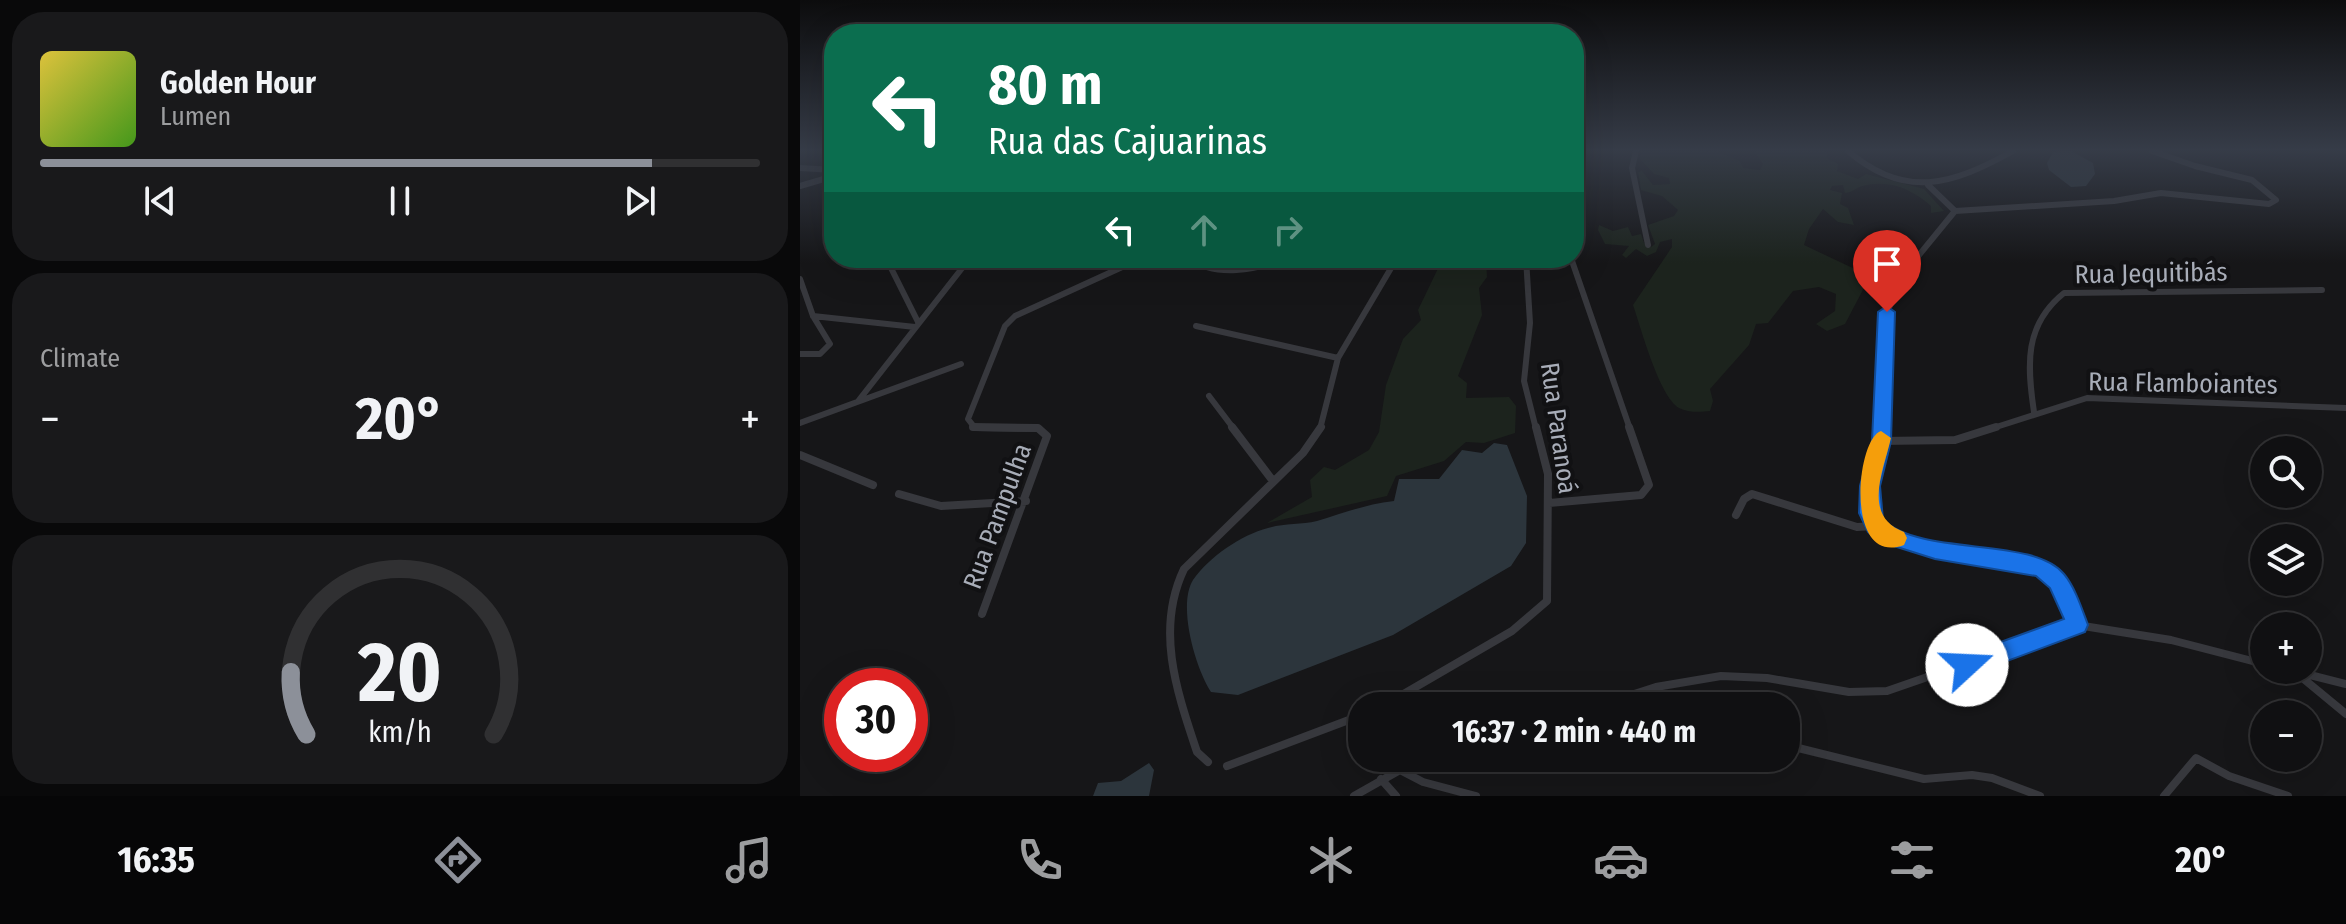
<!DOCTYPE html>
<html lang="en">
<head>
<meta charset="utf-8">
<style>
  body { margin:0; font-family:"Fira Sans Condensed",sans-serif; background:#19191b; color:#f1f3f6; height:100vh; display:flex; flex-direction:column; font-size:30px; white-space:nowrap }
  * { box-sizing:border-box; margin:0 }
  p { font-size:26px; color:#9c9d9f }
  .icon { flex:none; width:44px; height:44px; fill:none; stroke:currentColor; stroke-width:2; stroke-linecap:round; stroke-linejoin:round }
  .map { position:relative; flex:1; overflow:hidden }
  .panel { display:flex; flex-direction:column; gap:12px; padding:12px; background:#09090a; width:800px }
  .panel>* { flex:none }
  .guide { position:absolute; left:24px; top:24px; width:760px; height:244px; border-radius:32px; box-shadow:0 8px 32px #0002,0 0 0 2px #303032; background:#0b6e4f; color:#fff; overflow:hidden }
  .fabs { position:absolute; left:1450px; top:436px; display:grid; gap:16px }
  .fabs a { display:grid; place-items:center; width:72px; height:72px; border-radius:50%; background:#101012; box-shadow:0 8px 32px #0002,0 0 0 2px #303032; font-size:40px }
  .speed { position:absolute; left:24px; top:668px; display:flex; gap:16px; font-size:40px; font-weight:700; text-align:center }
  .speed>* { display:grid; place-content:center; width:104px; height:104px; border-radius:50%; background:#101012; box-shadow:0 8px 32px #0002,0 0 0 2px #303032; line-height:1 }
  .speed .limit { border:12px solid #d22; background:#fff; color:#111 }
  .pin { position:absolute; display:grid; place-items:center; width:68px; height:68px; color:#fff; margin:-82px -34px; border-radius:50% 50% 50% 0; rotate:-45deg; box-shadow:0 0 8px #0007 }
  .pin .icon { rotate:45deg }
  .me { position:absolute; width:88px; margin:-44px; rotate:70deg; stroke-linejoin:round; filter:drop-shadow(0 0 6px #0008) }
  .turn { display:flex; align-items:center; gap:28px; height:168px; padding:0 32px; font-size:36px }
  .turn .icon { width:104px; height:104px; stroke-width:2.5 }
  .turn b { display:block; font-size:56px; line-height:68px }
  .lanes { display:flex; align-items:center; height:76px; padding:0 32px; background:#0003; justify-content:center; gap:40px; direction:ltr }
  .lanes .off { opacity:.35 }
  .big { font-size:60px; font-weight:700; line-height:1.1 }
  .panel .widget { flex:1; display:flex; flex-direction:column; justify-content:center; gap:12px; min-width:0; padding:0 28px; border-radius:32px; background:#19191b }
  .panel .dial { align-items:center; gap:0 }
  .dial svg { height:208px; overflow:visible; fill:none; stroke:#303032; stroke-width:7; stroke-linecap:round; text-anchor:middle }
  .dial text { fill:#f1f3f6; stroke:none }
  .song { display:flex; align-items:center; gap:24px }
  .cover { width:96px; height:96px; border-radius:12px; background:linear-gradient(135deg,hsl(50 70% 55%),hsl(100 70% 35%)) }
  .played { height:8px; border-radius:4px; background:linear-gradient(90deg,#8c9099 85%,#303032 85%) }
  .keys { display:flex; justify-content:space-around; direction:ltr }
  .heat { display:flex; justify-content:space-between; align-items:center; font-size:44px; direction:ltr }
  .trip { position:absolute; left:548px; top:692px; width:452px; height:80px; border-radius:32px; background:#101012; box-shadow:0 8px 32px #0002,0 0 0 2px #303032; font-weight:700; line-height:80px; text-align:center }
  .menu { display:flex; height:128px; justify-content:space-around; align-items:center; background:#060607; color:#9c9d9f }
  .menu .icon { width:56px; height:56px }
  .menu .on { color:#8c9099 }
  .menu b { font-size:36px; color:#f1f3f6 }
  main { display:flex; flex:1; min-height:0 }
  .map>svg:first-child { display:block }
  .green { fill:#1c231d }
  .water { fill:#2c353c }
  .lines { fill:none; stroke-linecap:round; stroke-linejoin:round }
  .minor-far1 { stroke:#37383d; stroke-width:6 }
  .minor { stroke:#37383d; stroke-width:8 }
  .route { fill:#1a73e8; stroke:#114b97; stroke-width:2 }
  .slow { fill:#f59e0b }
  .labels { text-anchor:middle; stroke-width:8; stroke-linejoin:round; paint-order:stroke }
  .street-label { font-size:26px; fill:#a8adb8; stroke:#111113 }
</style>
</head>
<body>
<main>
<section class="panel">
<div class="widget">
<div class="song"><i class="cover"></i><div><b>Golden Hour</b><p>Lumen</p></div></div>
<div class="played"></div>
<div class="keys"><svg class="icon" aria-label="previous" viewBox="0 0 24 24"><path d="M18 5L8 12l10 7zM5 5v14"/></svg><svg class="icon" aria-label="pause" viewBox="0 0 24 24"><path d="M8 5v14M16 5v14"/></svg><svg class="icon" aria-label="next" viewBox="0 0 24 24"><path d="M6 5l10 7-10 7zM19 5v14"/></svg></div>
</div>
<div class="widget"><p>Climate</p>
<div class="heat"><a>−</a><b class="big">20°</b><a>+</a></div>
</div>
<div class="widget dial"><svg viewBox="0 0 100 80">
<path d="M14 69A42 42 0 1 1 86 69"/>
<path d="M14 69A42 42 0 0 1 8 45" stroke="#8c9099"/>
<text x="50" y="56" font-size="32" font-weight="700">20</text>
<text x="50" y="72" font-size="11">km/h</text>
</svg></div>
</section>
<div class="map">
<svg width="1546" height="796" viewBox="0 0 1546 796">
  <rect width="100%" height="100%" fill="#161618"/>
  <path class="green" d="M841,151H917L940,161L943,168L960,170L963,164L954,151H1027V158L1038,164L1037,171L1058,179L1066,174L1124,189L1144,211L1131,213V206C1112,189 1089,179 1063,186C1055,188 1054,192 1045,193L1043,185L1032,186L1030,190L1042,193L1040,204L1048,208L1054,225L1038,222L1023,209L1009,229L1004,245L1059,271L1067,282L1045,324L1027,331L1016,324L1035,311L1036,294L1019,287L993,291L968,323L956,324L949,345L910,389L913,401L910,411C901,412 888,413 879,408C859,396 841,328 833,305L872,247V239L860,242L856,252L847,256L836,249L826,258L822,255L829,246L805,244L798,230L799,225L813,231L828,227L832,236L841,234L844,243L851,247L855,244L848,225L874,216L878,210L862,196L841,190L838,172L842,171L853,185L870,184L869,178L854,174L840,159Z
    M643,258H686L687,277L679,288L682,315L658,376L667,383L666,398L709,397L716,406L715,433L684,443L666,442L644,461L596,476L587,496L467,523L512,497L510,480L524,467L535,470L569,450L579,432L586,385L603,339L621,320L618,310Z"/>
  <path class="water" d="M1271,151L1293,163L1295,174L1286,186L1271,187L1249,170L1247,163L1253,152Z
    M694,443L707,445L727,496L726,543L711,566L593,635L438,695L411,692C396,669 377,606 393,580C409,557 441,535 468,528C484,523 501,525 517,521C543,513 567,504 594,501L599,479H639L662,450L682,453Z
    M349,763L354,770L349,796H293L298,783L321,781Z"/>
  <g class="lines">
    <path class="minor-far1" d="M836,151L832,168L848,245
      M1048,151C1105,200 1152,185 1213,151
      M0,168L34,170
      M0,186L34,176
      M1155,211L1314,201L1361,193L1469,204L1476,200L1452,180L1395,166L1352,151
      M86,258L118,322
      M388,258C416,278 456,270 486,258
      M726,258L730,323L724,381L736,429
      M771,258L830,429
      M0,279L13,316L30,344L20,354H0
      M13,316L115,327
      M396,326L538,358
      M409,396L434,429
      M59,400L170,258
      M1234,412C1227,365 1224,325 1264,293L1522,290
      M0,423L161,364
      M239,429L175,428L168,419L205,326L215,316L342,258
      M520,429L538,358L597,258
      M1082,429L1087,312L1106,271L1155,211L1128,185
      M1190,429L1287,398L1546,408"/>
    <path class="minor" d="M173,427L238,428L247,436L182,614
      M432,427L473,481
      M1083,427C1080,452 1062,486 1069,511C1084,568 1208,542 1247,572C1263,585 1269,607 1277,625
      M1081,441L1155,440L1196,427
      M0,455L73,485
      M99,494L141,506L226,501
      M749,503L841,495L849,485L829,427
      M936,515L944,499L952,494L1057,527L1076,526
      M1494,671L1546,714
      M1498,672L1546,684
      M583,706L712,631L747,601L748,474L736,427
      M797,706L856,687L921,676L967,678L1049,692L1087,691L1277,625L1371,640L1464,664
      M986,745L1124,779L1172,775L1192,778L1240,796
      M408,762L397,752C377,692 355,630 384,569L503,453L521,427
      M427,766L562,715
      M600,770L623,782L676,796
      M581,779L596,796
      M554,796L600,770L636,758
      M1364,796L1396,758L1429,776L1488,796"/>
  </g>
  <linearGradient id="sky" x2="0" y2="1"><stop stop-color="#0c0c0d"/><stop offset="0.57" stop-color="#363c48"/><stop offset="1" stop-color="#363c48" stop-opacity="0"/></linearGradient>
  <rect width="1546" height="263" fill="url(#sky)"/>
  <path class="route" d="M1087,306L1095,312L1091,441L1080,486L1083,520C1123,557 1233,536 1264,574C1275,587 1282,609 1288,625L1285,632L1167,676L1159,673L1155,665L1159,657L1264,619L1250,588L1236,576L1135,559L1078,541L1068,532L1059,513L1060,486L1072,441L1078,312Z"/>
  <path class="slow" d="M1081,431L1091,438C1083,472 1062,516 1104,532L1107,538L1104,545C1044,567 1056,439 1081,431Z"/>
  <g class="labels">
    <g class="street-label">
      <text transform="translate(1351 273) rotate(-1)" y="9">Rua Jequitibás</text>
      <text transform="translate(1383 383) rotate(1)" y="9">Rua Flamboiantes</text>
      <text transform="translate(759 428) rotate(82)" y="9">Rua Paranoá</text>
      <text transform="translate(197 516) rotate(-70)" y="9">Rua Pampulha</text>
    </g>
  </g>
</svg>
<div class="fabs">
<a><svg class="icon" aria-label="search" viewBox="0 0 24 24"><circle cx="10" cy="10" r="6"/><path d="M15 15l6 6"/></svg></a>
<a><svg class="icon" aria-label="layers" viewBox="0 0 24 24"><path d="M12 4l9 5-9 5-9-5zM3 14l9 5 9-5"/></svg></a>
<a>+</a>
<a>−</a>
</div>
<div class="speed"><div class="limit">30</div></div>
<div class="pin" style="left:1087px;top:312px;background:#d93025"><svg class="icon" aria-label="arrive" viewBox="0 0 24 24"><path d="M6 21V4h12l-3 4 3 4H6"/></svg></div>
<svg class="me" style="left:1167px;top:665px" viewBox="-20 -20 40 40"><circle r="19" fill="#fff"/><path d="M0-13L10 11 0 6-10 11z" fill="#1a73e8"/></svg>
<div class="trip">16:37 · 2 min · 440 m</div>
<div class="guide">
<div class="turn"><svg class="icon" aria-label="left" viewBox="0 0 24 24"><path d="M17 20v-9H6M10 6l-5 5 5 5"/></svg><div><b>80 m</b>Rua das Cajuarinas</div></div>
<div class="lanes"><svg class="icon" aria-label="left" viewBox="0 0 24 24"><path d="M17 20v-9H6M10 6l-5 5 5 5"/></svg><svg class="icon off" aria-label="ahead" viewBox="0 0 24 24"><path d="M12 20V5M6 11l6-6 6 6"/></svg><svg class="icon off" aria-label="right" viewBox="0 0 24 24"><path d="M7 20v-9h11M14 6l5 5-5 5"/></svg></div>
</div>
</div>
</main>
<nav class="menu">
<b>16:35</b>
<svg class="icon on" aria-label="directions" viewBox="0 0 24 24"><path d="M12 3l9 9-9 9-9-9zM9 14v-3h6M13 9l2 2-2 2"/></svg>
<svg class="icon" aria-label="music" viewBox="0 0 24 24"><path d="M9 18V5l10-2v13"/><circle cx="6" cy="18" r="3"/><circle cx="16" cy="16" r="3"/></svg>
<svg class="icon" aria-label="phone" viewBox="0 0 24 24"><path d="M5 4h4l2 5-3 2q2 4 5 5l2-3 5 2v4C11 20 4 13 5 4z"/></svg>
<svg class="icon" aria-label="climate" viewBox="0 0 24 24"><path d="M12 3v18M4 7l16 10M4 17L20 7"/></svg>
<svg class="icon" aria-label="car" viewBox="0 0 24 24"><path d="M5 17H2v-5l4-1 3-4h7l3 4 3 1v5h-3M9 17h6M6 11h13"/><circle cx="7" cy="17" r="2"/><circle cx="17" cy="17" r="2"/></svg>
<svg class="icon" aria-label="filters" viewBox="0 0 24 24"><path d="M4 7h16M4 17h16"/><circle cx="9" cy="7" r="2"/><circle cx="15" cy="17" r="2"/></svg>
<b>20°</b>
</nav>
</body>
</html>
